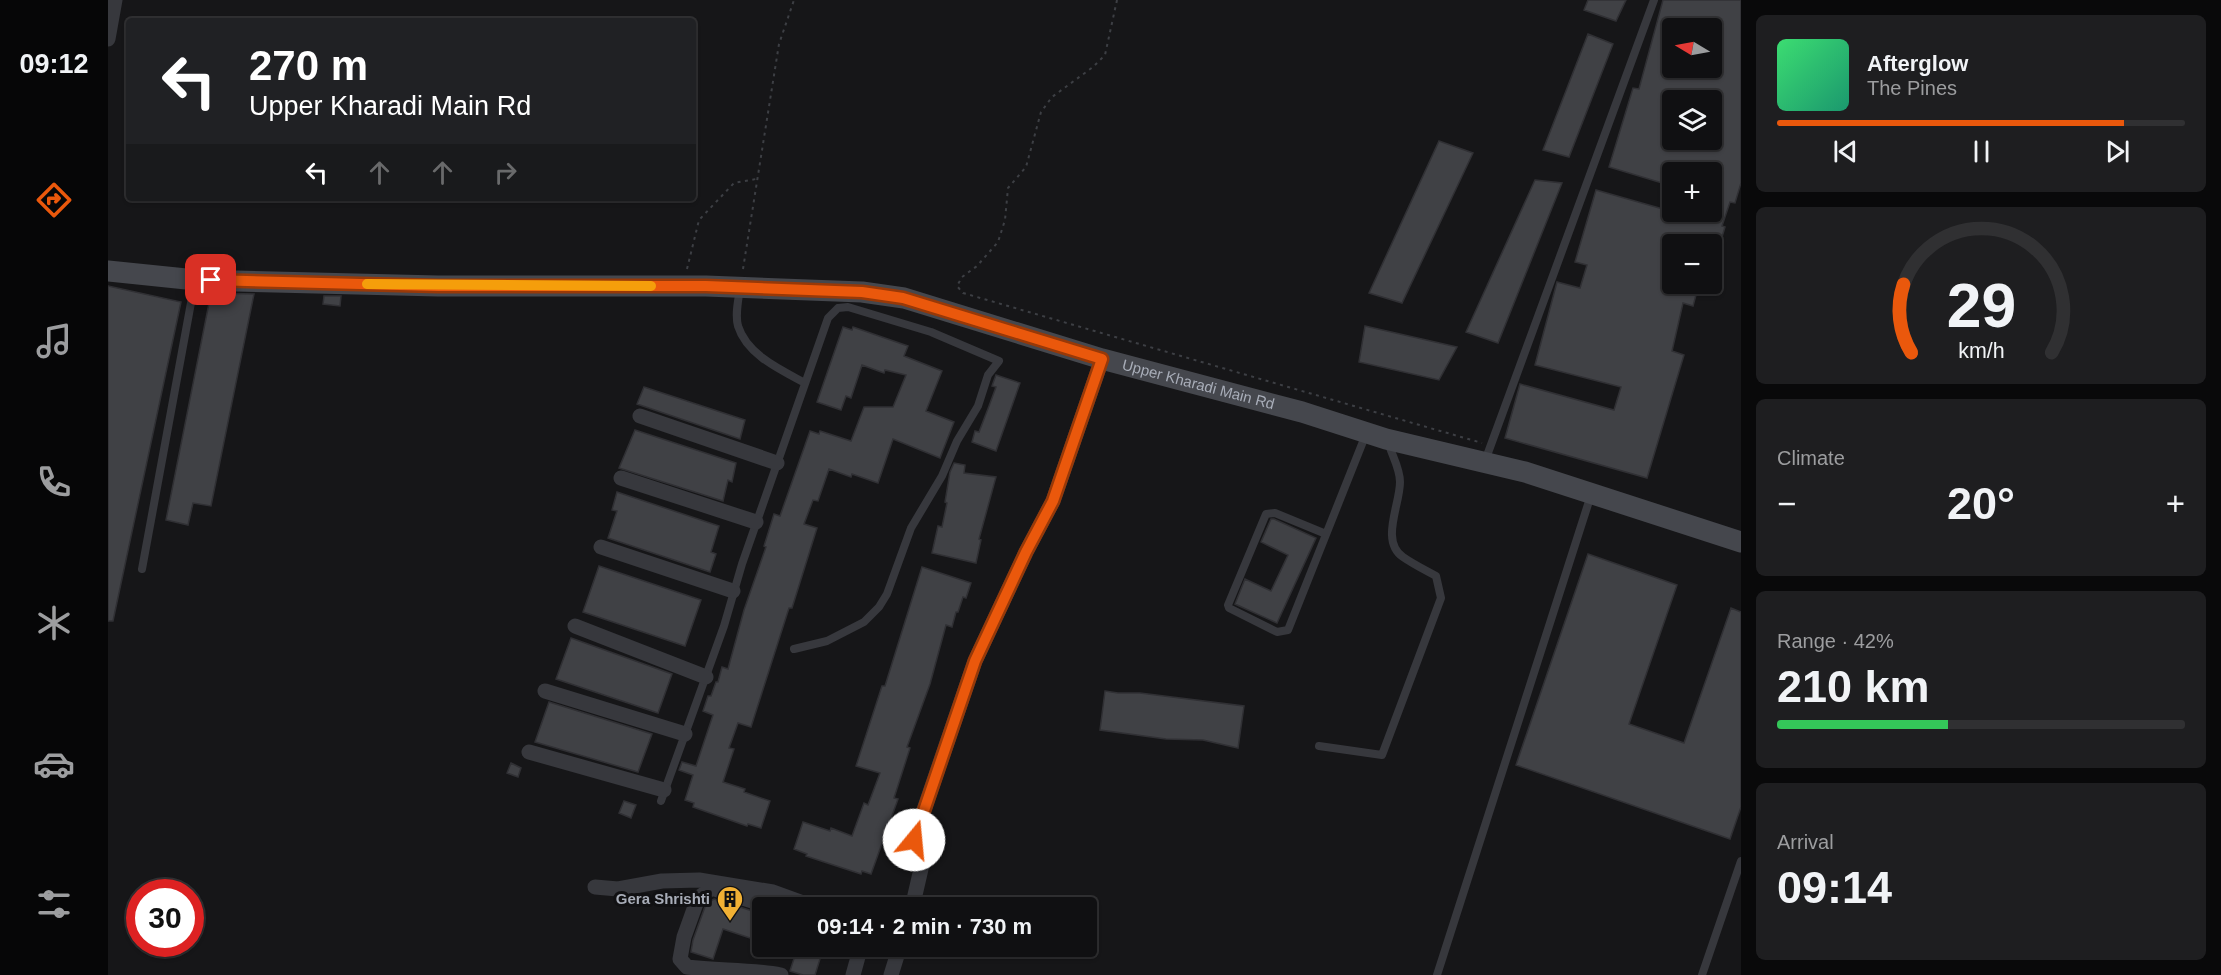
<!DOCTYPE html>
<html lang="en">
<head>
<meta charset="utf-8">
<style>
  body { margin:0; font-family:Arial,sans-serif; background:#1e1e20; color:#f1f3f6; height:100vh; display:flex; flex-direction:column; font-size:22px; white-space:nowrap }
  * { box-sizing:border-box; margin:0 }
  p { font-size:20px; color:#9c9d9f }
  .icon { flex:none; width:33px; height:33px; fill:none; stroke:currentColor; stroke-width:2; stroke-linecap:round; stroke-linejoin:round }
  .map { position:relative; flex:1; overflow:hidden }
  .side { display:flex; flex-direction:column; gap:15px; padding:15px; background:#09090a; width:480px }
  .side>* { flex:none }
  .guide { position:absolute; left:18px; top:18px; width:570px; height:183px; border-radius:6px; box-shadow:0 2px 4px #0004,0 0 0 2px #303032; background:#202124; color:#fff; overflow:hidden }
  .needle { width:39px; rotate:280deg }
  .tools { position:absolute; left:1554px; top:18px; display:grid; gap:12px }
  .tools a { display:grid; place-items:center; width:60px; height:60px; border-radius:6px; background:#101012; box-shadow:0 2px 4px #0004,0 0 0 2px #303032; font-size:30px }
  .speed { position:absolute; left:18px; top:879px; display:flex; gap:12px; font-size:30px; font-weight:700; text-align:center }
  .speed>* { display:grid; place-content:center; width:78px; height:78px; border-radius:50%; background:#101012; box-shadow:0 2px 4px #0004,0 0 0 2px #303032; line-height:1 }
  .speed .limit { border:9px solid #d22; background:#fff; color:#111 }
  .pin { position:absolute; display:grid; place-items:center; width:51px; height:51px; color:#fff; margin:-26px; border-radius:12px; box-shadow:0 3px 9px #0006 }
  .me { position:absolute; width:66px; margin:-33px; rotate:17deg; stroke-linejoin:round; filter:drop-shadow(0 0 4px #0008) }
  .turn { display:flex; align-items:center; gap:21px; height:126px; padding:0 24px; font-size:27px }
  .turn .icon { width:78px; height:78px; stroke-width:2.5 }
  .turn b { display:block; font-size:42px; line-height:51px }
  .lanes { display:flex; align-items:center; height:57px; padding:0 24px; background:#0003; justify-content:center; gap:30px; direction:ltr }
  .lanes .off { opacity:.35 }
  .big { font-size:45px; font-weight:600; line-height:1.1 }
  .side .card { flex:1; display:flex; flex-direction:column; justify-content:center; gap:9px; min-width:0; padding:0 21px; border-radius:9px; background:#1e1e20 }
  .side .dial { align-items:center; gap:0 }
  .dial svg { height:156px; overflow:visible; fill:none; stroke:#303032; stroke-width:7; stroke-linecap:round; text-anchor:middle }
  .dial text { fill:#f1f3f6; stroke:none }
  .song { display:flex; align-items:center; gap:18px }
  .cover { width:72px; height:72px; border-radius:9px; background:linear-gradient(135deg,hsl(140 70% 55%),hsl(160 70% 35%)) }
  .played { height:6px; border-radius:3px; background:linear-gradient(90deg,#ea580c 85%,#303032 85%) }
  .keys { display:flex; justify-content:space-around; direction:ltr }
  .heat { display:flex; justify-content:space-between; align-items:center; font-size:33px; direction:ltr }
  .charge { height:9px; border-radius:4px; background:linear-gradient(90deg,#34c759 42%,#303032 0) }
  .trip { position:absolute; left:644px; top:897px; width:345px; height:60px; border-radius:6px; background:#101012; box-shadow:0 2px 4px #0004,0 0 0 2px #303032; font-weight:600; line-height:60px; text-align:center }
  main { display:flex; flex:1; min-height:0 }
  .dock { display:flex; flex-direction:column; width:108px; justify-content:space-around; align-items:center; background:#060607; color:#9c9d9f }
  .dock .icon { width:42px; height:42px }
  .dock .active { color:#ea580c }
  .dock b { font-size:27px; color:#f1f3f6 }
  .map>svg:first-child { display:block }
  .building { fill:#404145; stroke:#303034; stroke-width:1.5; fill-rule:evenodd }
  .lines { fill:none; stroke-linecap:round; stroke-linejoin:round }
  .path { stroke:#3d3f44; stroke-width:2; stroke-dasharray:3 4.5; stroke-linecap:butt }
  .lane { stroke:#37383d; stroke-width:8 }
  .street { stroke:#37383d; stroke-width:15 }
  .secondary { stroke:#45474d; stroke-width:21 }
  .route-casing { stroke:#983908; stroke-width:15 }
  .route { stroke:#ea580c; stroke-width:10 }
  .slow { stroke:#f59e0b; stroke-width:10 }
  .labels { text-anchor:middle; stroke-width:6; stroke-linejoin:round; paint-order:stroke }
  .street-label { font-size:15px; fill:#a8adb8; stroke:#111113 }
  .poi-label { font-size:15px; font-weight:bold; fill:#a8adb8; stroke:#111113; text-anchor:end }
</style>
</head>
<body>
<main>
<nav class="dock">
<b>09:12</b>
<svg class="icon active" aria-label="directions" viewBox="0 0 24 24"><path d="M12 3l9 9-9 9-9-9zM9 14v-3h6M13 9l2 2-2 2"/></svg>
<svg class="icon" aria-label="music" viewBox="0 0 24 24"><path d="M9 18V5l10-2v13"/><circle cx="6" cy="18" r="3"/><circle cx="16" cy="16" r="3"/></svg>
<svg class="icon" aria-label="phone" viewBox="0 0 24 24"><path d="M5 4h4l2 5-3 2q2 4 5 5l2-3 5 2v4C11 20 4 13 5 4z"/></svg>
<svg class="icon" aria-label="climate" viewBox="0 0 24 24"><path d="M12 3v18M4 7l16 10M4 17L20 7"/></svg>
<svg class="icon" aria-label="car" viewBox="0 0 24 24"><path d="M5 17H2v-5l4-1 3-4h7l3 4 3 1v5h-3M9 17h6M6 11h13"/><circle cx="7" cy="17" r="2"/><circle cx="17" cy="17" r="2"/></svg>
<svg class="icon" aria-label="filters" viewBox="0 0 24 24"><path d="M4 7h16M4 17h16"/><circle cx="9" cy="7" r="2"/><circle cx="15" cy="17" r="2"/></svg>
</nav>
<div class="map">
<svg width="1633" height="975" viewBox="0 0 1633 975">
  <rect width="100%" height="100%" fill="#161618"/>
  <path class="building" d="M1480,0H1518L1508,21L1476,10Z
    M1555,0H1633V183L1627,203L1622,202L1614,226L1617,227L1606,264H1604V243L1602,244H1564V284H1591L1585,306L1575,303L1564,351L1576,355L1539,478L1397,438L1412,384L1506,410L1513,387L1427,365L1449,282L1472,288L1479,265L1467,262L1488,190L1604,223V172H1564V186L1501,167L1525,88L1531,89ZM1564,28H1604V68H1564ZM1564,100H1604V140H1564Z
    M1480,34L1505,44L1461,157L1435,150Z
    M1331,141L1365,153L1294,303L1261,293Z
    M1427,180L1454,183L1390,343L1358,332Z
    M0,286L73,302L5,621H0Z
    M103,293L146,294L103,506L85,503L80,525L58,520Z
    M216,296H233L232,306L215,304Z
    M1257,326L1349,347L1331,380L1251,362Z
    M735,327L744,330L745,327L800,346L796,356L834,371L818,411L846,422L832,458L785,439L770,483L744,474L743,477L721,469L710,501L705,500L696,524L709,528L684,608H681L643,727L630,723L621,748L626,749L615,782L637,789L636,792L662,801L653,828L640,824L639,826L585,807L586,803L577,800L585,775L571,770L574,762L588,766L605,715L595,711L600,696H603L608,682H610L614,667L620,669L636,610L658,547L656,546L666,514L672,516L702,431L711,434L712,431L743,441L756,407H785L798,375L777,370L776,373L754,365L743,398L738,396L733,410L709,402Z
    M888,375L912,383L888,451L864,442L867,431L871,432L881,406L888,387L884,386Z
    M536,387L637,420L632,439L529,404Z
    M527,430L628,463L624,482L620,480L615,501L511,468Z
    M846,463L857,465L856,473L888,477L871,539L873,540L868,563L824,553L830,526L834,527L839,503L837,502L842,472Z
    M509,492L611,526L603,552L608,554L602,572L500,538L509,511L504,510Z
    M1163,519H1166L1208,538L1169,623L1127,604L1137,579L1163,591L1180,555L1153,542Z
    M1480,554L1569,585L1521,724L1576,743L1623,608L1633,612V807L1622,839L1408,765Z
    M491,566L593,600L577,646L475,612Z
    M814,567L863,583L858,598L855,597L850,612H848L844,627L838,625L822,684L799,747L802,748L786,798L790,799L763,874L754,871L753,874L698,856L699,854L686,849L695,822L722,831L723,828L744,836L756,803L760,805L772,773L748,766L774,686H777Z
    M463,638L564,674L550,713L448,679Z
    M997,691L1010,693H1032L1136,706L1130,748L1095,740L1058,739L992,730Z
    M441,702L544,734L530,772L427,742Z
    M403,763L413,768L410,777L399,773Z
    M516,801L528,805L523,818L511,813Z
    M606,899L654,914V942L615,929L605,959L583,952L585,940L598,904Z
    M690,946H716L707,975H695L682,971Z"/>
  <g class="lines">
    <path class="path" d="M1009,0L997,55L985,67L944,97L933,112L918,167L900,188L897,220L890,242L869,266L854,277L849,286L855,293L1374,443
      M579,269L591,220L626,183L648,179
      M635,269L671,44L686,0"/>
    <path class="lane" d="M632,289C630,301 627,315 630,326C639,355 673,370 697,383
      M1377,461L1546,0
      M1218,534L1167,513L1158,514L1120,605L1121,608L1169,632L1180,630L1258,434
      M34,569L87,281
      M1211,746L1274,755L1333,598L1328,576C1317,570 1305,564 1295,557C1272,541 1292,505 1292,482C1292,468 1284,456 1280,442
      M553,801L616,626L634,564L720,318L730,308L740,307L823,332L891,361L880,375L870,406L849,441L834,476L803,528L779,594L771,607L756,622L719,641L686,649
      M1329,975L1483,495
      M1594,975L1633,861"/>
    <path class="street" d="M0,39L7,0
      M532,416L669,463
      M513,478L648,522
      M493,547L625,591
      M467,626L598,677
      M437,691L577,734
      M421,752L556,790
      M487,887L510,889L554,881L591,880L665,892L709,908
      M666,908L604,888L590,898L576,937L572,959L579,967C610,971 642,969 673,975
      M804,908L813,869L806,845L807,836L867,661L918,552L945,501L994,359
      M745,975L753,946
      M783,975L792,946"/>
    <path class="secondary" id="s1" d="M0,271L88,280L330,286H598L754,292L796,298L994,359L1194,412L1278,439L1417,472L1633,542"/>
  </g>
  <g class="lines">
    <g class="route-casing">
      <path id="route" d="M103,280L330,286H598L754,292L795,298L994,359L945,501L918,552L867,661L806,840"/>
    </g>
    <use href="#route" class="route"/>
    <path class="slow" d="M259,284L543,286"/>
  </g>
  <defs>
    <g id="building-pin" transform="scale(1.35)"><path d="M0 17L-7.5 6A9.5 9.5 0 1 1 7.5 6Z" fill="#f2b134" stroke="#111113"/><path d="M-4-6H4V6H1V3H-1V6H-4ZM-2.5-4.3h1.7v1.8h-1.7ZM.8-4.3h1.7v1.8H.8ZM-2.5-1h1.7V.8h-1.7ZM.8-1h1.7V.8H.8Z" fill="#111"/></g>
  </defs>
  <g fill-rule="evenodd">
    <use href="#building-pin" x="622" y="899"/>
  </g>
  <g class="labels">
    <g class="street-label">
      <text dy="5" stroke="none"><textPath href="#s1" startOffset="1104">Upper Kharadi Main Rd</textPath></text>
    </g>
    <g class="poi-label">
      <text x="602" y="904">Gera Shrishti</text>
    </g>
  </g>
</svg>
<div class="tools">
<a><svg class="needle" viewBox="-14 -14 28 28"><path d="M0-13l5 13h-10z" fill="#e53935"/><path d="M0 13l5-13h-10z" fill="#9c9d9f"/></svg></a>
<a><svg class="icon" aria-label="layers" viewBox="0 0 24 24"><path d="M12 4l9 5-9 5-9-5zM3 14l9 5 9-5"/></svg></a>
<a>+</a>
<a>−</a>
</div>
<div class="speed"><div class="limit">30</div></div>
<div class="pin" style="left:103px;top:280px;background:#d93025"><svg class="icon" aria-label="arrive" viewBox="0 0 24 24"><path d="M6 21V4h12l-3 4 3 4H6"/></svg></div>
<svg class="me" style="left:806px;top:840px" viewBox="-20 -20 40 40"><circle r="19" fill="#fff"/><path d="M0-13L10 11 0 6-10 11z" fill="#ea580c"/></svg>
<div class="trip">09:14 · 2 min · 730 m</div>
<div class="guide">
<div class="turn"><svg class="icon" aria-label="left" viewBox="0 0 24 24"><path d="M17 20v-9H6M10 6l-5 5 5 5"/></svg><div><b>270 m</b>Upper Kharadi Main Rd</div></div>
<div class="lanes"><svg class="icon" aria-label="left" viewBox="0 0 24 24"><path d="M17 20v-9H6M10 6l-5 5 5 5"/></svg><svg class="icon off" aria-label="ahead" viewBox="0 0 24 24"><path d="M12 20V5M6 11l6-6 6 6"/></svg><svg class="icon off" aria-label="ahead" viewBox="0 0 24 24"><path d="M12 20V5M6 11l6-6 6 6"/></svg><svg class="icon off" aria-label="right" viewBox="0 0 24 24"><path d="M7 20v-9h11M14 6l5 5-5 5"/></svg></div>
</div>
</div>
<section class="side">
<div class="card">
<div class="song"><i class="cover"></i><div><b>Afterglow</b><p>The Pines</p></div></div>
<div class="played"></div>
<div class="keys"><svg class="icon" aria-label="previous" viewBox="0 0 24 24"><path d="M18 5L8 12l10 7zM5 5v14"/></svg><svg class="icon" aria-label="pause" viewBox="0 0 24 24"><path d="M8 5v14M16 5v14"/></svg><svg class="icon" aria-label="next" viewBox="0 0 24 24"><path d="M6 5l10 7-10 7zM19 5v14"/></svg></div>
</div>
<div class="card dial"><svg viewBox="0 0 100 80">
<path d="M14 69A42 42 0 1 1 86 69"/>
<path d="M14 69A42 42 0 0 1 10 34" stroke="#ea580c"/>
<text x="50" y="56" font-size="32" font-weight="700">29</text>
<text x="50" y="72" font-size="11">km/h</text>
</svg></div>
<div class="card"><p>Climate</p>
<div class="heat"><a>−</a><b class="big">20°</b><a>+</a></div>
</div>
<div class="card"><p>Range · 42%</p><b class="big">210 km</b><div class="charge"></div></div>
<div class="card"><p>Arrival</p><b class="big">09:14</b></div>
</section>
</main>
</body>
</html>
